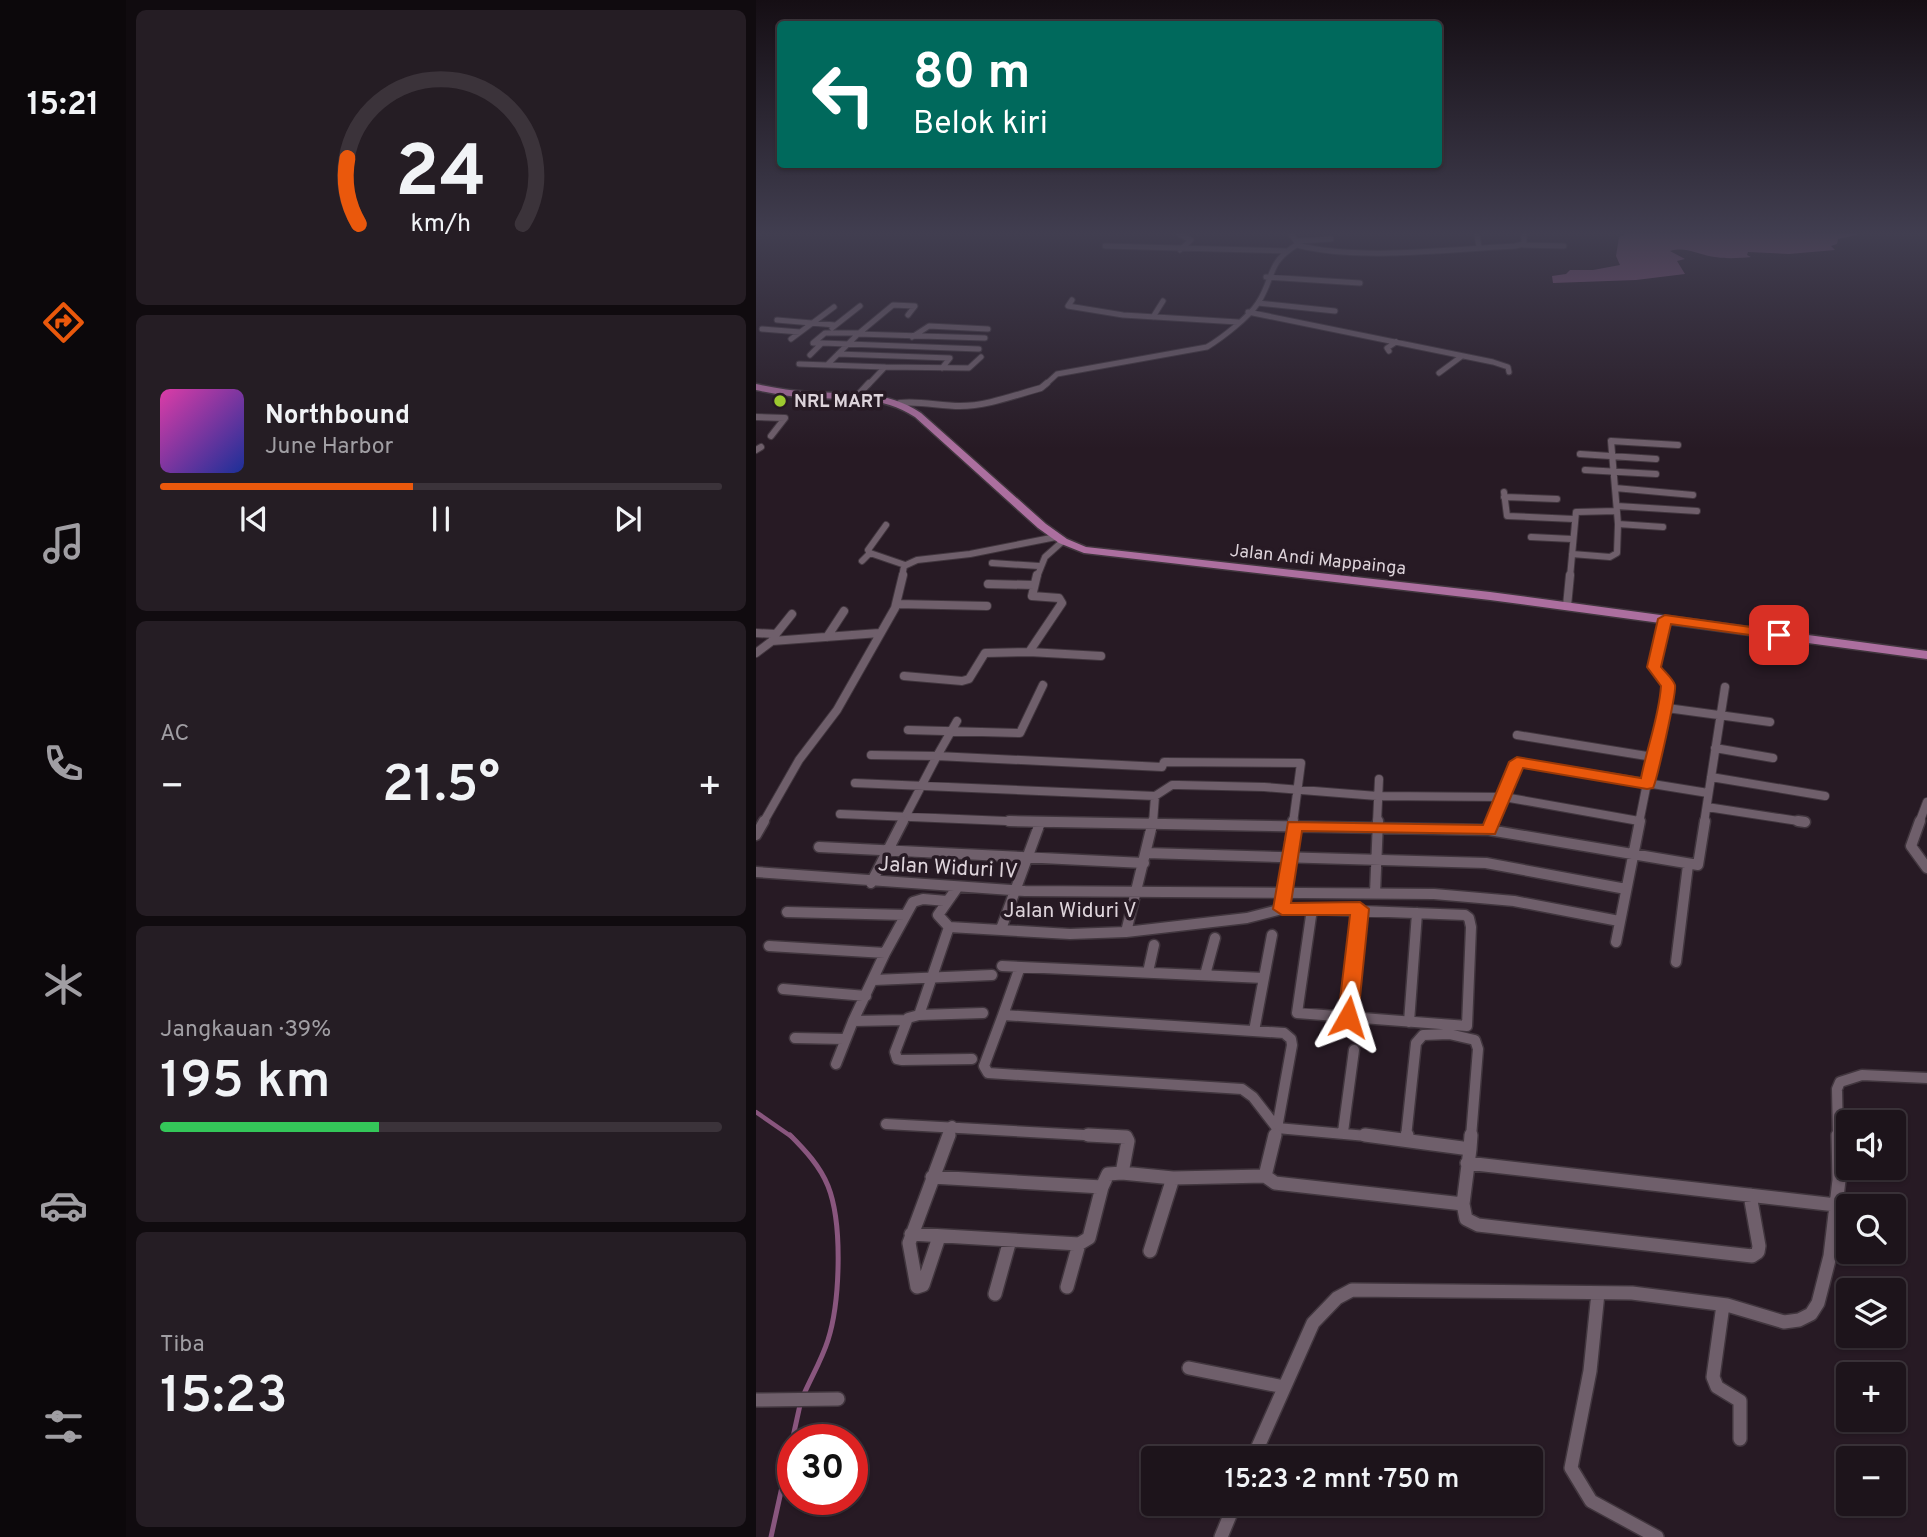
<!DOCTYPE html>
<html lang="id">
<head>
<meta charset="utf-8">
<style>
  body { margin:0; font-family:Overpass,sans-serif; background:#251d24; color:#f1f3f6; height:100vh; display:flex; flex-direction:column; font-size:26px; white-space:nowrap }
  * { box-sizing:border-box; margin:0 }
  p { font-size:23px; color:#a09ea3 }
  .icon { flex:none; width:38px; height:38px; fill:none; stroke:currentColor; stroke-width:2; stroke-linecap:round; stroke-linejoin:round }
  .map { position:relative; flex:1; overflow:hidden }
  .drawer { display:flex; flex-direction:column; gap:10px; padding:10px; background:#100b0f; width:630px }
  .drawer>* { flex:none }
  .guide { position:absolute; left:21px; top:21px; width:665px; height:147px; border-radius:7px; box-shadow:0 2px 5px #0004,0 0 0 2px #3b333a; background:#00695c; color:#fff; overflow:hidden }
  .fabs { position:absolute; left:1080px; top:1110px; display:grid; gap:14px }
  .fabs a { display:grid; place-items:center; width:70px; height:70px; border-radius:7px; background:#1d141b; box-shadow:0 2px 5px #0004,0 0 0 2px #3b333a; font-size:35px }
  .speed { position:absolute; left:21px; top:1424px; display:flex; gap:14px; font-size:35px; font-weight:700; text-align:center }
  .speed>* { display:grid; place-content:center; width:91px; height:91px; border-radius:50%; background:#1d141b; box-shadow:0 2px 5px #0004,0 0 0 2px #3b333a; line-height:1 }
  .speed .limit { border:10px solid #d22; background:#fff; color:#111 }
  .pin { position:absolute; display:grid; place-items:center; width:60px; height:60px; color:#fff; margin:-30px; border-radius:14px; box-shadow:0 4px 10px #0006 }
  .me { position:absolute; width:77px; margin:-38px; rotate:6deg; stroke-linejoin:round; filter:drop-shadow(0 0 5px #0008) }
  .turn { display:flex; align-items:center; gap:24px; height:147px; padding:0 21px; font-size:32px }
  .turn .icon { width:91px; height:91px; stroke-width:2.5 }
  .turn b { display:block; font-size:49px; line-height:60px }
  .big { font-size:52px; font-weight:600; line-height:1.1 }
  .drawer .widget { flex:1; display:flex; flex-direction:column; justify-content:center; gap:10px; min-width:0; padding:0 24px; border-radius:10px; background:#251d24 }
  .drawer .dial { align-items:center; gap:0 }
  .dial svg { height:182px; overflow:visible; fill:none; stroke:#3b333a; stroke-width:7; stroke-linecap:round; text-anchor:middle }
  .dial text { fill:#f1f3f6; stroke:none }
  .song { display:flex; align-items:center; gap:21px }
  .cover { width:84px; height:84px; border-radius:10px; background:linear-gradient(135deg,hsl(320 70% 55%),hsl(230 70% 35%)) }
  .played { height:7px; border-radius:4px; background:linear-gradient(90deg,#ea580c 45%,#3b333a 45%) }
  .keys { display:flex; justify-content:space-around; direction:ltr }
  .heat { display:flex; justify-content:space-between; align-items:center; font-size:38px; direction:ltr }
  .charge { height:10px; border-radius:5px; background:linear-gradient(90deg,#34c759 39%,#3b333a 0) }
  .trip { position:absolute; left:385px; top:1446px; width:402px; height:70px; border-radius:7px; background:#1d141b; box-shadow:0 2px 5px #0004,0 0 0 2px #3b333a; font-weight:600; line-height:70px; text-align:center }
  main { display:flex; flex:1; min-height:0 }
  .tabs { display:flex; flex-direction:column; width:126px; justify-content:space-around; align-items:center; background:#0c080b; color:#a09ea3 }
  .tabs .icon { width:49px; height:49px }
  .tabs .on { color:#ea580c }
  .tabs b { font-size:32px; color:#f1f3f6 }
  .map>svg:first-child { display:block }
  .water { fill:#89567e }
  .lines { fill:none; stroke-linecap:round; stroke-linejoin:round }
  .stream-far1 { stroke:#89567e; stroke-width:4.5 }
  .stream { stroke:#89567e; stroke-width:5 }
  .minor-far4-casing { stroke:#41363e; stroke-width:7 }
  .minor-far3-casing { stroke:#41363e; stroke-width:8 }
  .minor-far2-casing { stroke:#41363e; stroke-width:10 }
  .minor-far1-casing { stroke:#41363e; stroke-width:13 }
  .minor-casing { stroke:#41363e; stroke-width:16 }
  .primary-casing { stroke:#41363e; stroke-width:3 }
  .minor-far4 { stroke:#6f5f6b; stroke-width:5 }
  .minor-far3 { stroke:#6f5f6b; stroke-width:6 }
  .minor-far2 { stroke:#6f5f6b; stroke-width:8 }
  .minor-far1 { stroke:#6f5f6b; stroke-width:10 }
  .minor { stroke:#6f5f6b; stroke-width:13 }
  .primary { fill:#ac6f9f; fill-rule:evenodd }
  .route { fill:#ea580c; stroke:#983908; stroke-width:2 }
  .poi-dot { fill:#9dca30; stroke:#271a24; stroke-width:2.5 }
  .labels { text-anchor:middle; stroke-width:7; stroke-linejoin:round; paint-order:stroke }
  .far-poi-label { font-size:18px; font-weight:bold; fill:#ddd3da; stroke:#271a24; text-anchor:start }
  .far-street-label { font-size:18px; fill:#ddd3da; stroke:#271a24 }
  .street-label { font-size:21px; fill:#ddd3da; stroke:#271a24 }
</style>
</head>
<body>
<main>
<nav class="tabs">
<b>15:21</b>
<svg class="icon on" aria-label="directions" viewBox="0 0 24 24"><path d="M12 3l9 9-9 9-9-9zM9 14v-3h6M13 9l2 2-2 2"/></svg>
<svg class="icon" aria-label="music" viewBox="0 0 24 24"><path d="M9 18V5l10-2v13"/><circle cx="6" cy="18" r="3"/><circle cx="16" cy="16" r="3"/></svg>
<svg class="icon" aria-label="phone" viewBox="0 0 24 24"><path d="M5 4h4l2 5-3 2q2 4 5 5l2-3 5 2v4C11 20 4 13 5 4z"/></svg>
<svg class="icon" aria-label="climate" viewBox="0 0 24 24"><path d="M12 3v18M4 7l16 10M4 17L20 7"/></svg>
<svg class="icon" aria-label="car" viewBox="0 0 24 24"><path d="M5 17H2v-5l4-1 3-4h7l3 4 3 1v5h-3M9 17h6M6 11h13"/><circle cx="7" cy="17" r="2"/><circle cx="17" cy="17" r="2"/></svg>
<svg class="icon" aria-label="filters" viewBox="0 0 24 24"><path d="M4 7h16M4 17h16"/><circle cx="9" cy="7" r="2"/><circle cx="15" cy="17" r="2"/></svg>
</nav>
<section class="drawer">
<div class="widget dial"><svg viewBox="0 0 100 80">
<path d="M14 69A42 42 0 1 1 86 69"/>
<path d="M14 69A42 42 0 0 1 9 40" stroke="#ea580c"/>
<text x="50" y="56" font-size="32" font-weight="700">24</text>
<text x="50" y="72" font-size="11">km/h</text>
</svg></div>
<div class="widget">
<div class="song"><i class="cover"></i><div><b>Northbound</b><p>June Harbor</p></div></div>
<div class="played"></div>
<div class="keys"><svg class="icon" aria-label="previous" viewBox="0 0 24 24"><path d="M18 5L8 12l10 7zM5 5v14"/></svg><svg class="icon" aria-label="pause" viewBox="0 0 24 24"><path d="M8 5v14M16 5v14"/></svg><svg class="icon" aria-label="next" viewBox="0 0 24 24"><path d="M6 5l10 7-10 7zM19 5v14"/></svg></div>
</div>
<div class="widget"><p>AC</p>
<div class="heat"><a>−</a><b class="big">21.5°</b><a>+</a></div>
</div>
<div class="widget"><p>Jangkauan · 39%</p><b class="big">195 km</b><div class="charge"></div></div>
<div class="widget"><p>Tiba</p><b class="big">15:23</b></div>
</section>
<div class="map">
<svg width="1171" height="1537" viewBox="0 0 1171 1537">
  <rect width="100%" height="100%" fill="#271a24"/>
  <path class="water" d="M870,234H1099L1101,235L1082,239L1081,244L1075,246L1079,250L1033,254L992,252L991,255L995,257C985,258 970,259 959,257C942,255 931,246 914,251L929,259L921,261L929,274L880,280L797,283L796,276L810,274L814,270H837L864,265L860,256L863,237Z"/>
  <g class="lines">
    <path class="stream-far1" d="M0,1112L36,1137"/>
    <path class="stream" d="M34,1135C49,1150 64,1166 72,1186C87,1224 84,1302 72,1340C66,1359 56,1376 48,1394
      M15,1537L44,1405"/>
    <g class="minor-far4-casing">
      <path id="minor-far4" d="M423,234L435,240L424,250
        M721,235L723,247
        M542,241L575,239
        M541,245C601,261 696,249 759,246L768,244V234
        M767,245L808,246
        M349,246L530,251
        M510,277L604,283
        M316,300L312,306L367,315L482,322
        M502,303L579,311
        M492,312L737,362L752,367L753,372
        M397,317L407,301
        M21,320L79,325
        M76,328L104,306
        M6,329L44,332
        M102,334L137,305L159,306L152,315
        M156,337L173,326L232,329
        M35,339L78,307
        M66,343H57L69,333H103
        M633,351L631,348L640,342
        M82,354L194,358L186,368
        M54,355L66,343L223,349
        M43,364L71,365
        M129,367L213,368L225,357
        M683,373L706,356
        M112,385L129,367L71,365L102,334L229,338
        M289,385L301,374L451,347C466,338 493,317 502,303C519,277 510,263 542,244L535,234"/>
    </g>
    <g class="minor-far3-casing">
      <path id="minor-far3" d="M102,395L113,383
        M144,403C166,401 183,406 204,406C231,406 259,395 285,388L291,383
        M0,417L29,418L15,436
        M0,450L5,447
        M824,454L900,459
        M829,470L900,474
        M859,488L937,495
        M748,492L751,516L818,519
        M748,497L801,499
        M861,506L941,511
        M862,524L907,527
        M775,537L816,539
        M114,553L149,565
        M816,554L854,557L861,553L862,524L855,441L922,445
        M106,561L114,553L112,550L130,525
        M236,563L283,566
        M146,577L148,566L161,560L214,554L300,537
        M281,577L289,557L307,541
        M814,577L820,512L861,511"/>
    </g>
    <g class="minor-far2-casing">
      <path id="minor-far2" d="M232,584L278,585
        M141,604L231,606
        M811,606L814,575
        M0,633L20,634L16,641
        M20,634L36,614
        M71,637L88,611
        M273,652L345,656
        M0,653L16,641L123,633
        M148,676L206,681L213,679L229,653L273,652L306,603L303,598L276,596L281,575
        M911,708L1014,722
        M152,730L264,733L287,685
        M761,735L897,757
        M959,748L1017,758
        M115,755L181,756L201,721
        M955,777L1069,796
        M99,783L399,796L416,785H422L508,787L621,796L748,797L883,821
        M951,807L1049,822
        M84,814L295,823
        M7,823L43,760L81,710L139,608L147,575
        M146,823L181,756L406,767L408,762L545,763L537,823
        M397,823L399,796
        M621,823L623,779
        M736,823L761,762L952,793
        M883,823L900,738L911,708L912,686L898,667L909,619
        M948,823L969,687
        M1163,823L1171,802"/>
    </g>
    <g class="minor-far1-casing">
      <path id="minor-far1" d="M253,821L733,830L737,821
        M1042,821L1049,822
        M1164,821L1155,846L1171,868
        M733,830L942,865L949,821
        M0,835L8,821
        M63,847L388,863
        M390,853L730,863L870,889
        M0,872L269,891L678,894L758,901L863,921
        M115,883L147,821
        M201,888L182,915L193,927L314,934L370,932L491,918L526,909H556
        M619,893L622,821
        M526,909L537,821
        M556,909L709,915L713,918L715,927L711,1026L541,1013Z
        M31,912L149,915
        M245,929L284,823
        M370,932L397,821
        M860,942L884,821
        M13,946L129,953L157,902L167,899L191,901
        M920,962L932,865
        M246,966L508,978
        M392,972L398,945
        M449,975L459,938
        M118,980L236,975
        M27,989L110,996
        M163,1015L193,927
        M247,1015L528,1033L535,1039L536,1045L521,1128L497,1097L486,1089L232,1073L228,1066Z
        M247,1015L264,967
        M592,1017L604,909
        M97,1021L129,953
        M653,1022L661,913
        M498,1031L516,935
        M39,1038L88,1039
        M216,1059L146,1060L141,1059L139,1052L152,1018L163,1015L227,1013
        M80,1064L97,1021L150,1020
        M130,1124L364,1137
        M587,1132L598,1050
        M192,1137L196,1126
        M519,1137L521,1128L622,1137
        M650,1137L660,1043L667,1035L693,1034L719,1040L722,1049L715,1137
        M1082,1137L1081,1089L1084,1082L1106,1075L1171,1078"/>
    </g>
    <g class="minor-casing">
      <path id="minor" d="M332,1135L370,1137L372,1141L366,1173L352,1174L346,1187
        M519,1135L509,1176L519,1183L707,1204L714,1149L609,1135
        M650,1140L651,1135
        M714,1149L715,1135
        M711,1163L1080,1205
        M366,1173L417,1178L509,1176
        M707,1204L710,1219L722,1225L996,1256L1002,1252L1003,1246L994,1195
        M155,1234L323,1244L333,1238L346,1187L176,1177
        M183,1237L167,1285L161,1287L153,1243L193,1135
        M394,1251L417,1178
        M311,1287L323,1244
        M842,1293L834,1371L815,1468L835,1501L901,1537
        M239,1294L254,1240
        M967,1305L957,1377L961,1387L984,1401V1439
        M433,1368L528,1387
        M0,1400L82,1399
        M497,1458L557,1323L581,1298L596,1290L876,1293L971,1305L1028,1322L1043,1320L1055,1314L1062,1303L1074,1256L1083,1180L1082,1135
        M465,1537L479,1503"/>
    </g>
    <g class="primary-casing">
      <path id="primary" d="M0,384C18,388 36,391 54,392C94,394 131,390 165,413L290,524L311,539L330,547L734,592L1171,651V659L734,600L328,553L303,543L282,528L159,417C126,395 91,400 54,398C36,397 18,394 0,390Z"/>
    </g>
    <use href="#minor-far4" class="minor-far4"/>
    <use href="#minor-far3" class="minor-far3"/>
    <use href="#minor-far2" class="minor-far2"/>
    <use href="#minor-far1" class="minor-far1"/>
    <use href="#minor" class="minor"/>
    <use href="#primary" class="primary"/>
  </g>
  <linearGradient id="sky" x2="0" y2="1"><stop stop-color="#150e14"/><stop offset="0.52" stop-color="#413e50"/><stop offset="1" stop-color="#413e50" stop-opacity="0"/></linearGradient>
  <rect width="1171" height="449" fill="url(#sky)"/>
  <path class="route" d="M909,615L1023,631L1030,635L1023,639L915,624L905,667C909,672 917,679 919,685C921,691 901,780 897,788L891,789L767,768L739,834L546,831L535,903L604,902L613,909L602,1017L599,1022L592,1024L585,1022L582,1017L594,915H526L517,909L532,822L727,825L753,762L761,757L885,778C891,747 903,717 905,686L891,667L902,619Z"/>
  <circle class="poi-dot" cx="24" cy="401" r="7"/>
  <g class="labels">
    <g class="far-poi-label">
      <text x="38" y="407">NRL MART</text>
    </g>
    <g class="far-street-label">
      <text transform="translate(562 559) rotate(6)" y="6">Jalan Andi Mappainga</text>
    </g>
    <g class="street-label">
      <text transform="translate(192 867) rotate(3)" y="7">Jalan Widuri IV</text>
      <text x="314" y="917">Jalan Widuri V</text>
    </g>
  </g>
</svg>
<div class="fabs">
<a><svg class="icon" aria-label="sound" viewBox="0 0 24 24"><path d="M4 9h4l5-4v14l-5-4H4zM17 9q2 3 0 6"/></svg></a>
<a><svg class="icon" aria-label="search" viewBox="0 0 24 24"><circle cx="10" cy="10" r="6"/><path d="M15 15l6 6"/></svg></a>
<a><svg class="icon" aria-label="layers" viewBox="0 0 24 24"><path d="M12 4l9 5-9 5-9-5zM3 14l9 5 9-5"/></svg></a>
<a>+</a>
<a>−</a>
</div>
<div class="speed"><div class="limit">30</div></div>
<div class="pin" style="left:1023px;top:635px;background:#d93025"><svg class="icon" aria-label="arrive" viewBox="0 0 24 24"><path d="M6 21V4h12l-3 4 3 4H6"/></svg></div>
<svg class="me" style="left:592px;top:1017px" viewBox="-20 -20 40 40"><path d="M0-17L14 15 0 8-14 15z" fill="#ea580c" stroke="#fff" stroke-width="4"/></svg>
<div class="trip">15:23 · 2 mnt · 750 m</div>
<div class="guide">
<div class="turn"><svg class="icon" aria-label="left" viewBox="0 0 24 24"><path d="M17 20v-9H6M10 6l-5 5 5 5"/></svg><div><b>80 m</b>Belok kiri</div></div>
</div>
</div>
</main>
</body>
</html>
